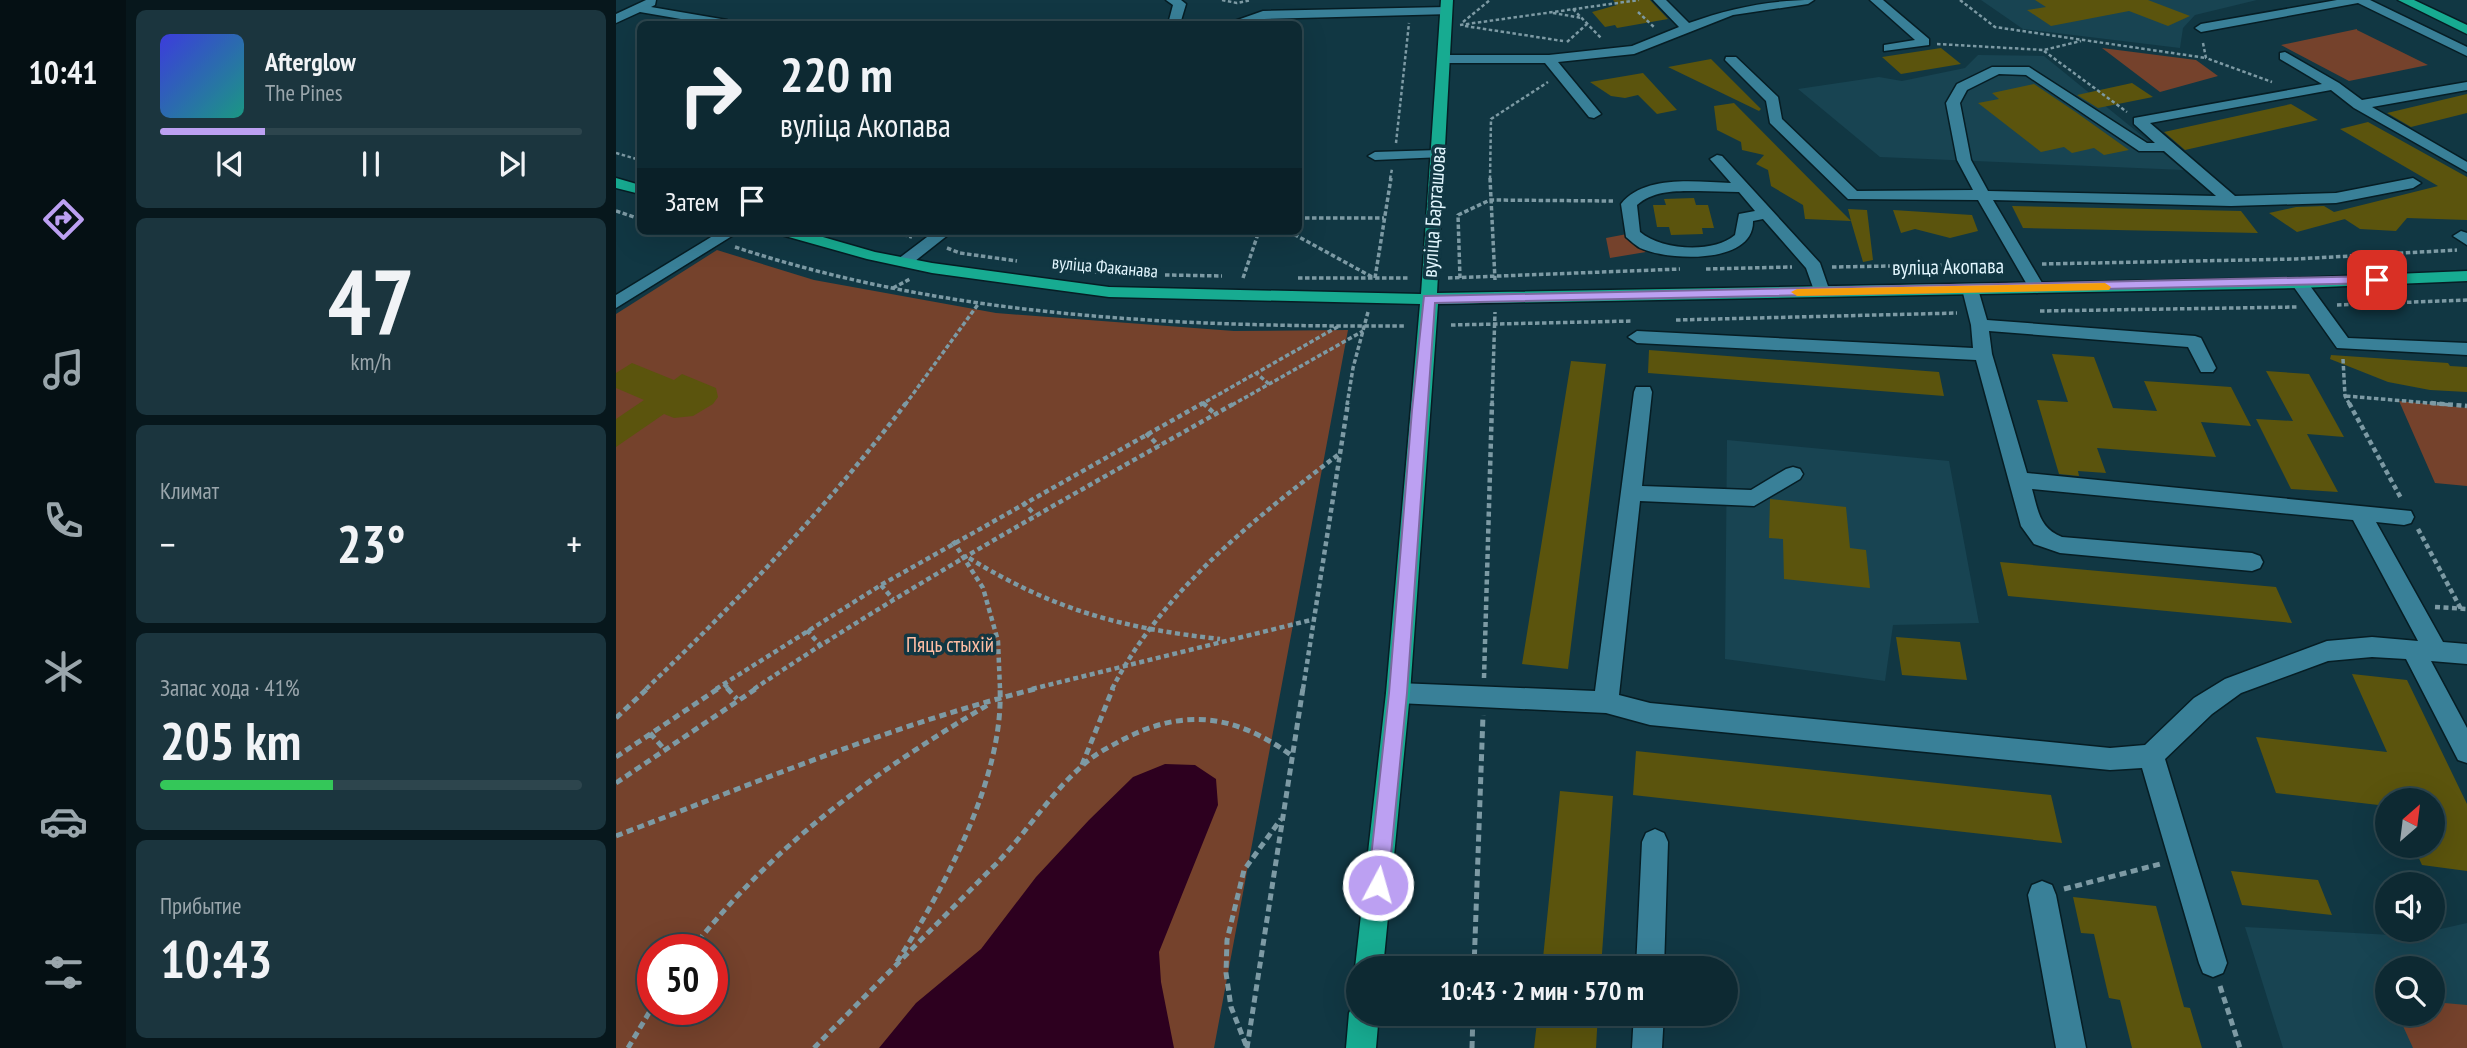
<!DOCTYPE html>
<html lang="ru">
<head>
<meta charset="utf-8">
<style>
  body { margin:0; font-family:"PT Sans Narrow",sans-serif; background:#1b353e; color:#f1f3f6; height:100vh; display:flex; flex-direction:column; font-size:26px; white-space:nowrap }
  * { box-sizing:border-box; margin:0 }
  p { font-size:23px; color:#9aa6ac }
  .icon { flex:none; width:38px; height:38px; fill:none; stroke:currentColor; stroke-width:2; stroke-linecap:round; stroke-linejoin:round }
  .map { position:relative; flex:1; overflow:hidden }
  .side { display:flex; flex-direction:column; gap:10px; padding:10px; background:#07171c; width:490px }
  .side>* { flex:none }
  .banner { position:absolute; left:21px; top:21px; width:665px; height:214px; border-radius:10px; box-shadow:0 7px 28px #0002,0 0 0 2px #2d454d; background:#0d2932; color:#f1f3f6; overflow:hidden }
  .needle { width:46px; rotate:28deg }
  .controls { position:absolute; left:1759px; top:788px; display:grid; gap:14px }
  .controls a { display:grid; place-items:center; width:70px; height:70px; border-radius:50%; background:#0d2932; box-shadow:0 7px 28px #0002,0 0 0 2px #2d454d; font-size:35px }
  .speed { position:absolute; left:21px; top:934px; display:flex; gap:14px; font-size:35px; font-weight:700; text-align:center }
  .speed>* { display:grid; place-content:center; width:91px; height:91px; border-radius:50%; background:#0d2932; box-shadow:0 7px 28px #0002,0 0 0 2px #2d454d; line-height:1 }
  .speed .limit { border:10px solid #d22; background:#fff; color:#111 }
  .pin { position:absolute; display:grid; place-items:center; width:60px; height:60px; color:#fff; margin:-30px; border-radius:14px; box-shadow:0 4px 10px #0006 }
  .me { position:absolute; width:77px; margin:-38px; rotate:6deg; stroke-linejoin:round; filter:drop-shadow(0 0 5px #0008) }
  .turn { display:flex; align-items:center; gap:24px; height:147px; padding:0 28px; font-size:32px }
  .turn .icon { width:91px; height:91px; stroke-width:2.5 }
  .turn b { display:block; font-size:49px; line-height:60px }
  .then { display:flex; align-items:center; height:66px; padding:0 28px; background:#0003; gap:14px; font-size:26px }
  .big { font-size:52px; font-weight:600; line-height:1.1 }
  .side .card { flex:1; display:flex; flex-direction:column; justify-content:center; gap:10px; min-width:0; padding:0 24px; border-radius:10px; background:#1b353e }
  .side .dial { align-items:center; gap:0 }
  .dial b { font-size:91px; line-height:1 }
  .song { display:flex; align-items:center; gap:21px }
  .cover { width:84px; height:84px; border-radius:10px; background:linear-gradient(135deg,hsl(240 70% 55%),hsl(170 70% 35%)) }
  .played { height:7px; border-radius:4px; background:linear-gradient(90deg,#bca0f2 25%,#2d454d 25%) }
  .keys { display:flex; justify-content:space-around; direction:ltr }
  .heat { display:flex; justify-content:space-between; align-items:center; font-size:38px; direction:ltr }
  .charge { height:10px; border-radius:5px; background:linear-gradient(90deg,#34c759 41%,#2d454d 0) }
  .trip { position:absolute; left:730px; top:956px; width:392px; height:70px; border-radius:35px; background:#0d2932; box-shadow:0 7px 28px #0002,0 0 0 2px #2d454d; font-weight:600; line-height:70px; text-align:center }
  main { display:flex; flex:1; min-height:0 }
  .tab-bar { display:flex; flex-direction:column; width:126px; justify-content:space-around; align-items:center; background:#051014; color:#9aa6ac }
  .tab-bar .icon { width:49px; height:49px }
  .tab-bar .selected { color:#bca0f2 }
  .tab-bar b { font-size:32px; color:#f1f3f6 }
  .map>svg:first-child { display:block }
  .built { fill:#184452; fill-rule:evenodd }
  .green { fill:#75422c; fill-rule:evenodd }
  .water { fill:#2d001f }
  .building { fill:#5b540d }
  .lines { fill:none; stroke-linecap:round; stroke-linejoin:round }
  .minor-casing { stroke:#061d24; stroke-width:3 }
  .major-casing { stroke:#061d24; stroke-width:3 }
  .path-far3 { stroke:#7d9aa4; stroke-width:2.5; stroke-dasharray:3.5 2.5; stroke-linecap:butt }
  .path-far2 { stroke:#7d9aa4; stroke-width:3.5; stroke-dasharray:4.5 2.5; stroke-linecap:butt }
  .path-far1 { stroke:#7d9aa4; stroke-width:4.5; stroke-dasharray:5 3.5; stroke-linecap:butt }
  .path { stroke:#7d9aa4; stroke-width:5; stroke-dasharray:7 4.5; stroke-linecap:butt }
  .minor { fill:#398098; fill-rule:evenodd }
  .major { fill:#17ab91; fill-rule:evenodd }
  .route { fill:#bca0f2; stroke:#7a689d; stroke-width:2 }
  .slow { fill:#f59e0b }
  .labels { text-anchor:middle; stroke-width:7; stroke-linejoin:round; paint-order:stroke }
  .far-street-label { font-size:18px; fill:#e2f6fe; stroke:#113743 }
  .street-label { font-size:21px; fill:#e2f6fe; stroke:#113743 }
  .park-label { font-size:21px; fill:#ffbea4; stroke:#113743 }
</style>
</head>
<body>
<main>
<nav class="tab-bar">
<b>10:41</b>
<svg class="icon selected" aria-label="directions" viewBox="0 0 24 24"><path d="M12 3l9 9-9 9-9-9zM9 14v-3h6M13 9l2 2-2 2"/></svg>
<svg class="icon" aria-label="music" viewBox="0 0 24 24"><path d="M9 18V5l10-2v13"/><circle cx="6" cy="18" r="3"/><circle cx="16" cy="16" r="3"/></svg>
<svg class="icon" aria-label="phone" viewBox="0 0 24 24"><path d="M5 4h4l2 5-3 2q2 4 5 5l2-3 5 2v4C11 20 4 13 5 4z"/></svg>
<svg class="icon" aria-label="climate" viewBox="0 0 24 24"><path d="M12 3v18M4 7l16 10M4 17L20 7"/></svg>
<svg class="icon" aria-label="car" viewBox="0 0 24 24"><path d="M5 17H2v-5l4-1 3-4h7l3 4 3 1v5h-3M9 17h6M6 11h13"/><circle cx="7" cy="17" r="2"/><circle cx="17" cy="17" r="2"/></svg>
<svg class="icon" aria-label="filters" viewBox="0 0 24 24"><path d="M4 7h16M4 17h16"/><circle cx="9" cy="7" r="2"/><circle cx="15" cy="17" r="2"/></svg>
</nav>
<section class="side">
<div class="card">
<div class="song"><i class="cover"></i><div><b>Afterglow</b><p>The Pines</p></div></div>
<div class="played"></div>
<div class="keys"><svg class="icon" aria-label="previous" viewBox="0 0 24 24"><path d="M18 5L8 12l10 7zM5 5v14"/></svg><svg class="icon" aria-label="pause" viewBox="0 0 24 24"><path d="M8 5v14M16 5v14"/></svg><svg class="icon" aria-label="next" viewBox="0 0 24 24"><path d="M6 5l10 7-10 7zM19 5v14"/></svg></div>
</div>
<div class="card dial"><b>47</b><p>km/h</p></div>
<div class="card"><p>Климат</p>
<div class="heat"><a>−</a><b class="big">23°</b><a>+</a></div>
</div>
<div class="card"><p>Запас хода · 41%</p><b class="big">205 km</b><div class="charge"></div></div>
<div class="card"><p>Прибытие</p><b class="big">10:43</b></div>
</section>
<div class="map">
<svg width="1851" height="1048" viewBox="0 0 1851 1048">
  <rect width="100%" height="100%" fill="#113743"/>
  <path class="built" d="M1365,0H1641L1579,15L1567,28L1564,48L1407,29Z
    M1362,55L1428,56L1568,170L1264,157L1182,89L1263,77L1286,81L1349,68Z
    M1111,440L1333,461L1363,623L1277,625L1269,681L1109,659Z
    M1851,923V1048H1667L1629,927L1794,936ZM1771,968H1816V1013H1771Z"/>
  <path class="green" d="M1741,29V30L1812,65L1733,81L1665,45Z
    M1486,48L1580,60L1602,76L1544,92Z
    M1011,234L1030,252L994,258L990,238Z
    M101,250L198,280L380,313L618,331L732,330L598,1048H0V314ZM37,950H96V1010H37Z
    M1783,401L1851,408V486L1819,483Z
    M1817,1002L1851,1005V1048H1797L1787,1026L1791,1013H1816Z"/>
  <path class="water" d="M549,764L579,765L600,779L602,805L543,952L545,982L558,1048H263L300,1003L365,949L420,877L473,820L517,777Z"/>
  <path class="building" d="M997,0H1034L1052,19L1001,28L999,25L989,27L976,12L1001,5Z
    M1419,0H1532L1574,16L1552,26L1513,11L1435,26L1411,10L1430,7Z
    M1325,48L1345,64L1285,74L1266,57Z
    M1095,59L1145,109L1143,111L1052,67Z
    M1027,73L1061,110L1041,114L1022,95L1009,98L995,96L974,82Z
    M1516,83L1537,97L1482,108L1461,95Z
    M1418,84L1461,113L1513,150L1488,155L1478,148L1456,153L1448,147L1425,152L1362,103L1383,99L1376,93Z
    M1851,94V113L1795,127L1771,113Z
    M1118,103L1235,221L1232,209L1251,210L1257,260L1247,262L1235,221L1189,219L1187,205L1155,186L1152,170L1140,164L1148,155L1126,150L1125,142L1101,130L1098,106Z
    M1675,104L1702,120L1569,150L1548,132Z
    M1752,122L1851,177V220L1791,218L1780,231L1744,229L1724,216L1729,219L1681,232L1653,213L1680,207L1708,206L1718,212L1822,186L1724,129Z
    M1078,198L1080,205H1092L1098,228H1086L1087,234L1055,235L1053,227H1041L1037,205H1050L1048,199Z
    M1396,206L1625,211L1642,233L1407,228Z
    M1277,210L1356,215L1362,231L1334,238L1299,229L1285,233Z
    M1033,350L1323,372L1328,396L1032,373Z
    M1436,354L1478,357L1497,408L1541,411L1528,381L1615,387L1635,426L1585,422L1600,457L1481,448L1490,473L1462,471L1463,476L1443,474L1421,400L1452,402Z
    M1715,355L1832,363L1834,366L1851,367V392L1814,390L1772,382L1714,359Z
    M955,361L990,364L952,669L906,664Z
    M16,363L58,380L66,374L100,388L102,397L97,404L77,416L58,418L48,414L0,447V419L28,400L0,388V373Z
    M1650,371L1693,374L1728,437L1691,434L1722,492L1675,489L1640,419L1677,421Z
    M1154,499L1230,507L1234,548L1250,550L1254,588L1168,579L1167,539L1153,538Z
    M1384,562L1660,587L1676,623L1392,596Z
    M1280,637L1344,642L1351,680L1286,675Z
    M1736,674L1791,680L1851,804V871L1806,865L1797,845H1816V800H1771V806L1660,793L1640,737L1771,752Z
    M1020,751L1435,795L1446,843L1017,795Z
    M944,791L997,796L985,968H926Z
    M1615,871L1702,880L1716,915L1626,905Z
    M1457,897L1540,906L1568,1007L1574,1008L1586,1048H1516L1504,1000L1493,998L1478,934L1465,933Z
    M922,1013H982L980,1048H918Z"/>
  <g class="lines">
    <g class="minor-casing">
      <path id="minor" d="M30,0H40L39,5L35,7L111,20L117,24H94L24,12L0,23V14Z
        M550,0H565L570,4L564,24H552L557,5Z
        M1037,0H1050L1073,23C1114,8 1154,0 1198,0L1192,4L1117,15L1018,54L942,62L985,114L978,118L973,117L929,63H829L823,59L829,55H933L1016,46L1063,27Z
        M1254,0H1267L1313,39V45L1268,51V45L1299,40Z
        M1721,0H1754L1851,47V56L1742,3L1585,32L1579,28L1585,24Z
        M831,7L835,8V14L648,19L628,24H610L647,11Z
        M1669,52L1723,83L1746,100L1851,82V90L1756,107L1851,162V172L1738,108L1715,90L1534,123L1619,196L1720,193L1797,178L1805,183L1797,188L1720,203L1615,206L1377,200L1429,288L1421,293L1413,288L1362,200L1232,199L1154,123L1150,101L1109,60L1110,57H1120L1162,97L1166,119L1241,191L1357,190L1341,160L1330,103L1341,84L1376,67H1413L1531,143H1539L1518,124V118L1706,84L1664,59V53ZM1383,74L1410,75L1523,151H1548L1600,196L1372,191L1355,160L1344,103L1351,90Z
        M822,150L827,151L829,154L827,157L759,160L752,156L759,152Z
        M1101,155L1106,156L1204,263L1214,292L1212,296H1200L1190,268L1147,219L1137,221C1138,265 1052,261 1024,248C1019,245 1015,241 1010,237L1005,204C1029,174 1081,182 1115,183L1094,159ZM1082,191L1123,192L1139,211L1123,214L1119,235C1097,254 1045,250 1024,232L1021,205C1038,190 1061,191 1082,191Z
        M105,231H124L0,308V295Z
        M319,231H337L294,265H282L280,262L282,259Z
        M1845,231L1851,233V245L1837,236Z
        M1683,278L1689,279L1732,338L1851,343V355L1721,348L1675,283Z
        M1354,284L1362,289L1371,320L1579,336L1585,338L1600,368L1597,372H1585L1572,347L1373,331L1376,354L1411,473L1795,511L1798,517L1795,523L1788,525L1760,522L1827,642L1851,644V664L1815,661L1851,728V763L1842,760L1790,659L1756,657L1712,661L1625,693L1596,714L1549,759L1611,963L1607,973L1597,977L1587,973L1583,963L1526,768L1494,770L1034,725L990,713L782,703L774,700L770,693L774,686L782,683L979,691L1018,392L1020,387H1034L1036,392L1026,486L1135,490L1170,469L1177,467L1184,469L1187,474L1184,479L1138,506L1024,501L1003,695L1034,703L1494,748L1529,745L1578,698L1609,679L1711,641L1756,637L1802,641L1737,520L1416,489C1422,510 1423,528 1446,537L1636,553L1644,556L1647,562L1644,568L1636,571L1444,553L1418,544L1405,526L1360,360L1021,343L1012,337L1021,331L1357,348L1355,325L1346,289Z
        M1039,829L1048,833L1052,842L1048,968H1020L1026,842L1030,833Z
        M1426,881L1436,885L1440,895L1470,1048H1440L1412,895L1416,885Z
        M1018,1013H1048L1046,1048H1016Z"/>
    </g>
    <g class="major-casing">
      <path id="major" d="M825,0H837L821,293L1683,278L1851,271V281L1683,288L822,304L794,693L767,968H742V976L739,968L770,693L804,304L493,297L316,273L251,259L162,234L160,231H186L259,252L316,263L493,287L805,294Z
        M1782,0H1798L1851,25V34Z
        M0,178L24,185V194L0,188Z
        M742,1001V1013H763L760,1048H730L733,1013L738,1003Z"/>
    </g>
    <path class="path-far3" d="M606,0L621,3L635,0
      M1344,0L1379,27L1590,58
      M957,9L985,38
      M1022,12L1039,28
      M937,13L966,18
      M847,22L874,0
      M844,25L1023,0
      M849,26L947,41
      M951,42L971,24
      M1587,43L1590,58L1656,82
      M1321,44L1428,50L1465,41
      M1428,51L1511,112
      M780,143L793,23
      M0,153L24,160
      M774,179L776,169
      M874,179L875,119L932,82"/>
    <path class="path-far2" d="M874,178L879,280
      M0,211L24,219
      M682,218H768
      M65,231L80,235
      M273,231L296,237
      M672,231L758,278
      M119,247C335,318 563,327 789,326
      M331,248L344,253L401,261
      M1426,264L1680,259L1841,250
      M1216,267L1389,264
      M1090,269L1176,267
      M479,272L505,274
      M549,275L606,276
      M627,278L643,231
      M682,278H793
      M759,278L775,178
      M832,278L1064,269
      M844,278L842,215L874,200L997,201
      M277,288L294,279
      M1721,305L1851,300
      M1424,311L1681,307
      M1060,320L1341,313
      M835,325L1016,321
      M1727,359L1729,396L1734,405
      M639,372L653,384
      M1730,396L1836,405
      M586,402L589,405
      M289,405L363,303
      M584,405L723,326
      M616,405L747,331
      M731,405L737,368L752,312
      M876,405L879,312"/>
    <path class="path-far1" d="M587,403L599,414
      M1733,403L1786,500
      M1815,403L1851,406
      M530,433L543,446
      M407,502L419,515
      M1802,529L1845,609
      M337,541L367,588L382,641L384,689
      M353,558C438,610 505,628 604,639
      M265,585L277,599
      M1819,607L1851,609
      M191,630L204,645
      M868,678L876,403
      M108,684L113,689
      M30,689C123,600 212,506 290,403
      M100,689L265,585L587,403
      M138,689C293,585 456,495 619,403
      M416,689L699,619
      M496,689C546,591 637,520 723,454
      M687,689L732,403"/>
    <path class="path" d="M111,688L121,699
      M0,718L32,688
      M34,733L48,749
      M0,757L103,688
      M466,765L497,688
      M0,783L141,688
      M0,836C139,783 278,724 423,688
      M1448,889L1544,864
      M75,950C161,841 257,773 375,703
      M281,962C328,888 388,778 384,688
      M858,968L867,715
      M1604,986L1624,1048
      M630,1045L615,1007L610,973L611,940L628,870L665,819
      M12,1048L37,1006
      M198,1048C258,987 318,927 378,866C409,835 433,795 466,766C477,755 493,747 506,740C569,707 619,715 675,755
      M631,1048L687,688
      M856,1048L857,1013"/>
    <use href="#minor" class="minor"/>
    <use href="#major" class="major"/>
  </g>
  <path class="route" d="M1761,276L1768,280L1766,283L819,303L791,693L772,885L769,893L762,896L755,893L752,885L773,693L796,410L808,296Z"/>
  <path class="slow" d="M1489,283L1495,287L1493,290L1181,296L1175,292L1181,289Z"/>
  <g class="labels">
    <g class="far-street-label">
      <text transform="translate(489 267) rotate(5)" y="6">вуліца Факанава</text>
    </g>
    <g class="street-label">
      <text transform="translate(818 212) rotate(-86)" y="7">вуліца Барташова</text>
      <text transform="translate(1332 267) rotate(-1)" y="7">вуліца Акопава</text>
    </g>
    <g class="park-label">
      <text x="334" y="652">Пяць стыхій</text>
    </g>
  </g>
</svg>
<div class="controls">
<a><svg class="needle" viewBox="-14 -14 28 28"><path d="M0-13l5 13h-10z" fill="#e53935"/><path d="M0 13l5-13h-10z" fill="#9aa6ac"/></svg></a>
<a><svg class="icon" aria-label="sound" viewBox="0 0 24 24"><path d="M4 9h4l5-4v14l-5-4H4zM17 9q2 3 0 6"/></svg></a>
<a><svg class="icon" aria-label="search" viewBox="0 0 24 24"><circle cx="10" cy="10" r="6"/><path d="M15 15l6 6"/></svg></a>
</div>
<div class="speed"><div class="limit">50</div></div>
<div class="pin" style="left:1761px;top:280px;background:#d93025"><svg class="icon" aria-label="arrive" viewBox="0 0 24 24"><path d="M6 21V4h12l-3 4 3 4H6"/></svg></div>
<svg class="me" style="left:762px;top:885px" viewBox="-20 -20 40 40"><circle r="17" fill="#bca0f2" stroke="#fff" stroke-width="3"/><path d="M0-11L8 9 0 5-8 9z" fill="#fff"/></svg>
<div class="trip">10:43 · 2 мин · 570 m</div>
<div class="banner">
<div class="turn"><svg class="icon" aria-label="right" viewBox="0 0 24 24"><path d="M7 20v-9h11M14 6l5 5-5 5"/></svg><div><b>220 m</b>вуліца Акопава</div></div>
<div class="then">Затем<svg class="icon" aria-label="arrive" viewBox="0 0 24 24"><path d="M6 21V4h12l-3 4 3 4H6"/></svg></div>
</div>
</div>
</main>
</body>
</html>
